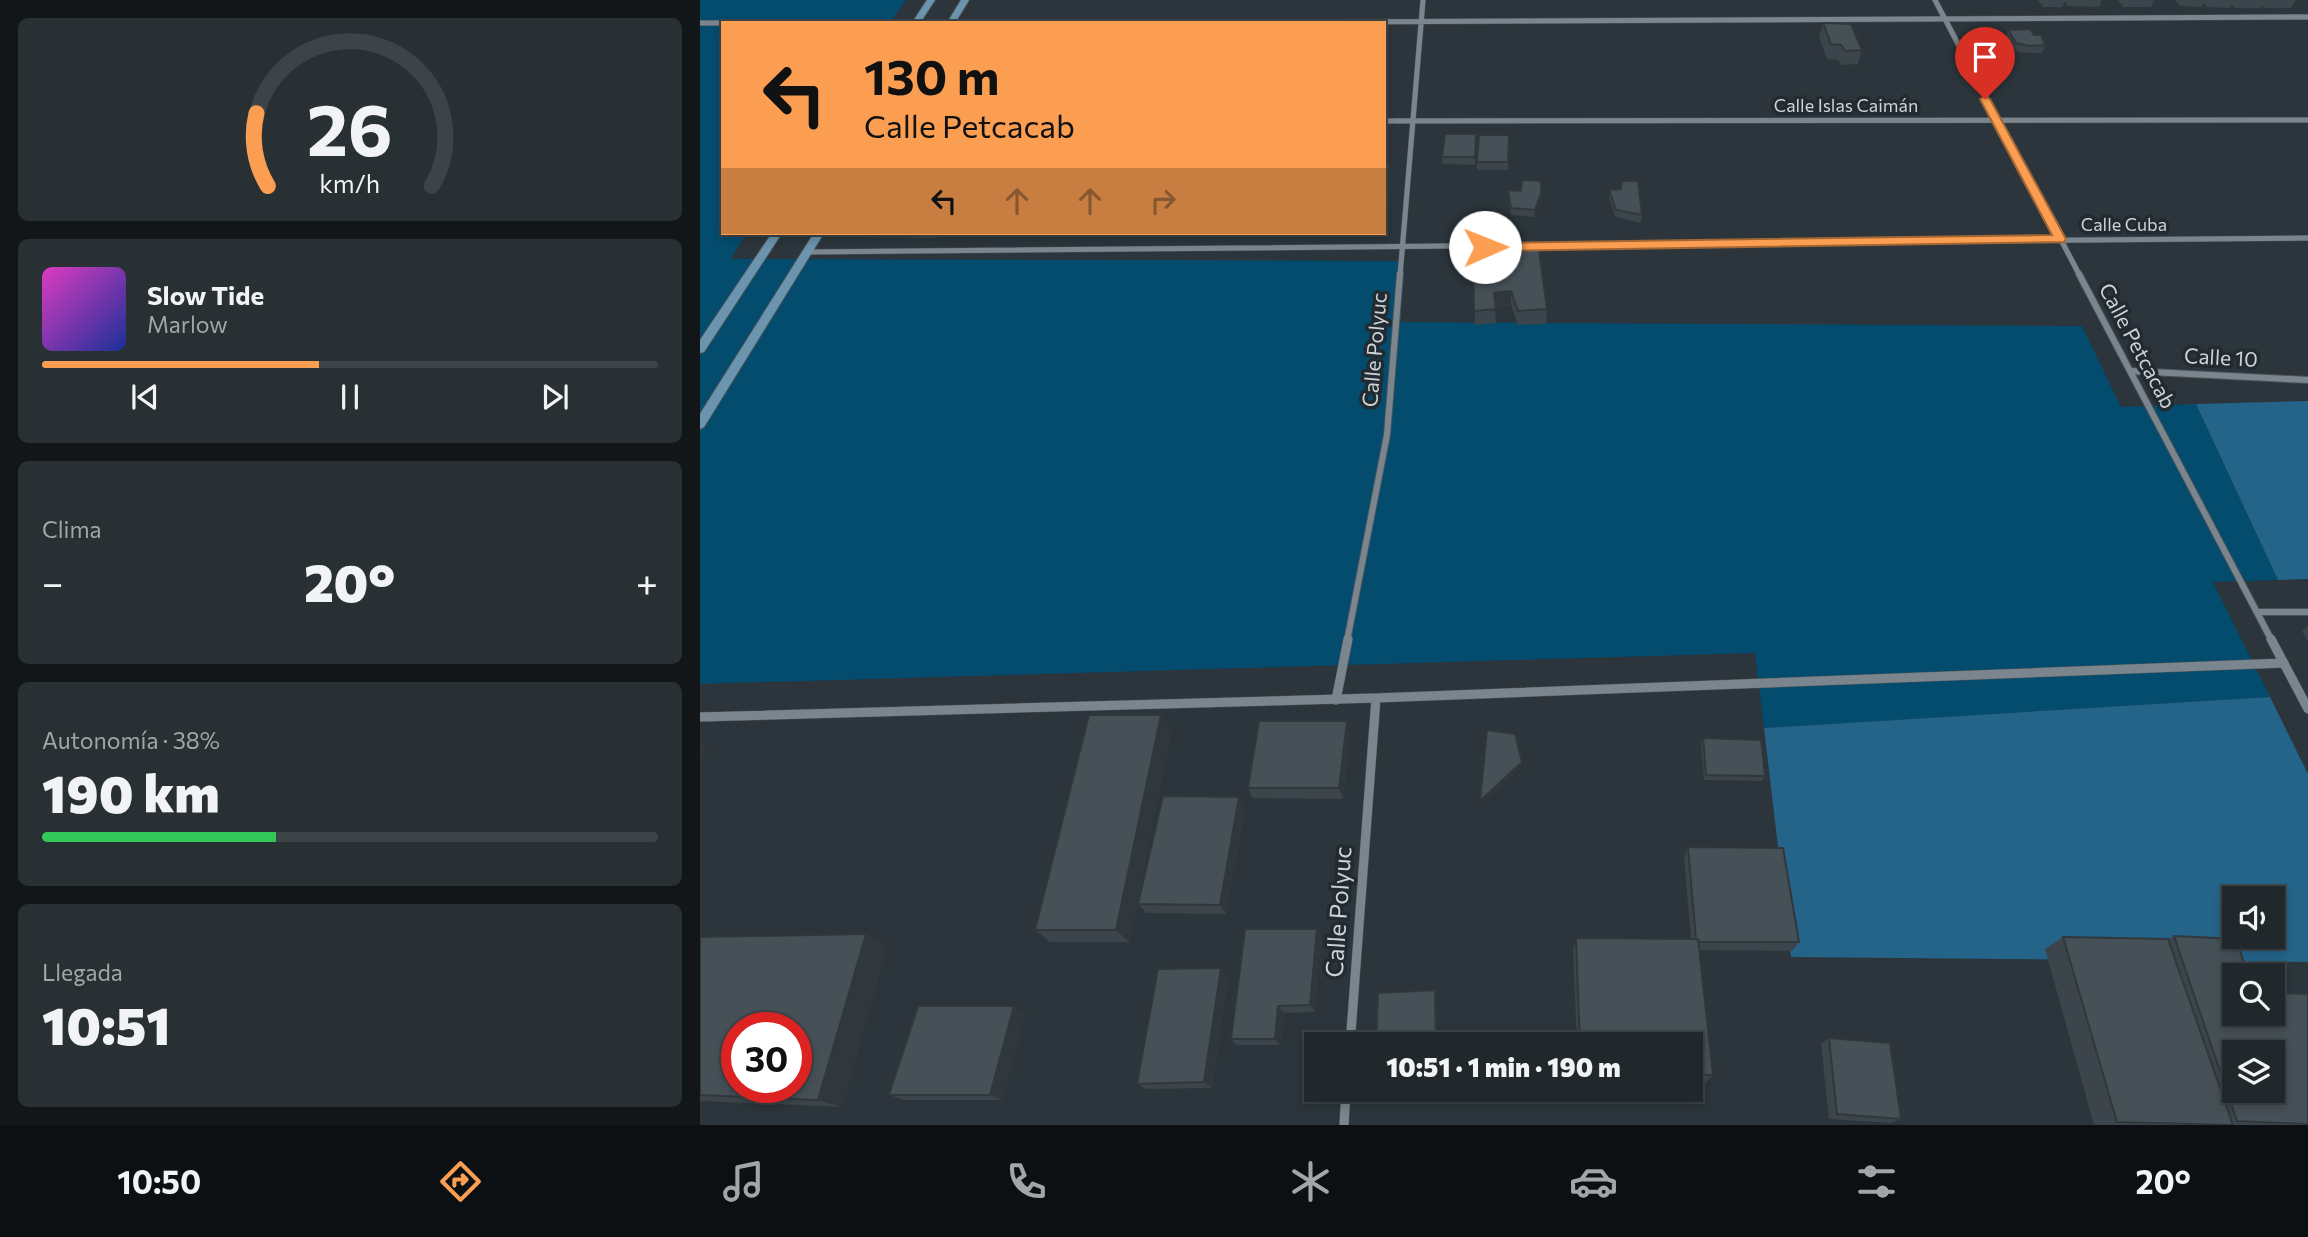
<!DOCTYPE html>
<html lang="es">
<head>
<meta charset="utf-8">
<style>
  body { margin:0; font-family:Commissioner,sans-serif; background:#283034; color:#f1f3f6; height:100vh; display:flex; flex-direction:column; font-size:26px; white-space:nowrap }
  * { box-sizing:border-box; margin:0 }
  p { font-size:23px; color:#a2a6a9 }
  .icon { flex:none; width:38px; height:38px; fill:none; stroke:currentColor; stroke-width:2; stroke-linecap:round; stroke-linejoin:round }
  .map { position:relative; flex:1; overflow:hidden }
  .panel { display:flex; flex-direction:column; gap:18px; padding:18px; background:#121618; width:700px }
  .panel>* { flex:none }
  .banner { position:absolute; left:21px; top:21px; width:665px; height:214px; border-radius:0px; box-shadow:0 4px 10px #0003,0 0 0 2px #3d4448; background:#fb9e51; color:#111; overflow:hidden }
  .fabs { position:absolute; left:1522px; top:886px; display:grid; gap:14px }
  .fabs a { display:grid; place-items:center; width:63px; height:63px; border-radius:0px; background:#20282c; box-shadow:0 4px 10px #0003,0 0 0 2px #3d4448; font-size:35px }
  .speed { position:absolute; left:21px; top:1012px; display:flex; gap:14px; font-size:35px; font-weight:700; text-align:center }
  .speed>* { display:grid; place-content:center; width:91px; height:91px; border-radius:50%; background:#20282c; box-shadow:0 4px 10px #0003,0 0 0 2px #3d4448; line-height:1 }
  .speed .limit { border:10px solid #d22; background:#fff; color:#111 }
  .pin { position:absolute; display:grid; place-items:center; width:60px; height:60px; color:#fff; margin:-72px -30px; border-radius:50% 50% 50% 0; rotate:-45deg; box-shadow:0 0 7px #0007 }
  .pin .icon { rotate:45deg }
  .me { position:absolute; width:77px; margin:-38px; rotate:89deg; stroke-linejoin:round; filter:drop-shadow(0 0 5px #0008) }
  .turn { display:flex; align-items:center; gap:24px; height:147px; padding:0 28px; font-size:32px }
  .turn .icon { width:91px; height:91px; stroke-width:2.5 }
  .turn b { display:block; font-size:49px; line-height:60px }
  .lanes { display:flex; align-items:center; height:66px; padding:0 28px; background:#0003; justify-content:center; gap:35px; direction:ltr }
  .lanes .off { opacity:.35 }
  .big { font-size:52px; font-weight:800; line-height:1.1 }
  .panel .tile { flex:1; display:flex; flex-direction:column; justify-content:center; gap:10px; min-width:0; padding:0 24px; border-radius:10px; background:#283034 }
  .panel .dial { align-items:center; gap:0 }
  .dial svg { height:182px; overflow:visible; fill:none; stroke:#3d4448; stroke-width:7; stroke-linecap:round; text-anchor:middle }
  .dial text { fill:#f1f3f6; stroke:none }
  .song { display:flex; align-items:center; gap:21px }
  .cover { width:84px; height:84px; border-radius:10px; background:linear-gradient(135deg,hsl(310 70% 55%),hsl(230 70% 35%)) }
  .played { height:7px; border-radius:4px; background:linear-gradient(90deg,#fb9e51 45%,#3d4448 45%) }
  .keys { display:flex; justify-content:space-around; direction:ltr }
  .heat { display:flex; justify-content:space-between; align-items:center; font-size:38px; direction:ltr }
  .charge { height:10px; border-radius:5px; background:linear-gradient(90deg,#34c759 38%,#3d4448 0) }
  .trip { position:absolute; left:604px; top:1032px; width:399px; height:70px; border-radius:0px; background:#20282c; box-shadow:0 4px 10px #0003,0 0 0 2px #3d4448; font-weight:800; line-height:70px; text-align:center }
  .tabs { display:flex; height:112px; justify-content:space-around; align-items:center; background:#0d1012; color:#a2a6a9 }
  .tabs .icon { width:49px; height:49px }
  .tabs .on { color:#fb9e51 }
  .tabs b { font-size:32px; color:#f1f3f6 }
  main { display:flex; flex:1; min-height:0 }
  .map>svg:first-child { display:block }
  .green { fill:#034c6e }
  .forest { fill:#246489; fill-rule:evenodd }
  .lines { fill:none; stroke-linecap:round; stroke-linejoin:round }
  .minor-far2-casing { stroke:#4c5358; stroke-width:6 }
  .minor-far1-casing { stroke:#4c5358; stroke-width:8 }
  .minor-casing { stroke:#4c5358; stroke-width:10 }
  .secondary-casing { stroke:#4c5358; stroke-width:2 }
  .minor-far2 { stroke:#7a858d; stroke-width:5 }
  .minor-far1 { stroke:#7a858d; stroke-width:6 }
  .minor { stroke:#7a858d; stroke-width:9 }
  .secondary { fill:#6b95ae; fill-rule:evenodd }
  .wall { fill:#3c454b }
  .shaded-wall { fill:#31383d }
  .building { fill:#465057; stroke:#31383d; stroke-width:2; fill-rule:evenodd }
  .route { fill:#fb9e51; stroke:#a36735; stroke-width:2 }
  .labels { text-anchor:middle; stroke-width:7; stroke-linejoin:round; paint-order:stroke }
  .far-street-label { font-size:18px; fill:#cdd3d7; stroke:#222b31 }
  .street-label { font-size:21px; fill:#cdd3d7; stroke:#222b31 }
  .near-street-label { font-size:24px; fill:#cdd3d7; stroke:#222b31 }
</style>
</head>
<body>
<main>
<section class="panel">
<div class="tile dial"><svg viewBox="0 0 100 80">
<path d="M14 69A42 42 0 1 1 86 69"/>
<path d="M14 69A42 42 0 0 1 9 37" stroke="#fb9e51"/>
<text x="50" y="56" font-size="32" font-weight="700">26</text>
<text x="50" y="72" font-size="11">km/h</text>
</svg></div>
<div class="tile">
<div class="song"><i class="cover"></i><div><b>Slow Tide</b><p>Marlow</p></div></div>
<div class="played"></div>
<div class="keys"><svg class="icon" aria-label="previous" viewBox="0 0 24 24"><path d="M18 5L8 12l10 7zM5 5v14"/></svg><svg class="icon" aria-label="pause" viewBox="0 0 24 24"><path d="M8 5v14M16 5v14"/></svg><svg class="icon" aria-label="next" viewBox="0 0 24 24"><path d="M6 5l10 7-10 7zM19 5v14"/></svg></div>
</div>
<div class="tile"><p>Clima</p>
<div class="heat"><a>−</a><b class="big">20°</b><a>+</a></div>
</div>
<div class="tile"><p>Autonomía · 38%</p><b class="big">190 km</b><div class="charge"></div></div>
<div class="tile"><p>Llegada</p><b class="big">10:51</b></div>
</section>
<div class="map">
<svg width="1608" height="1125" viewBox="0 0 1608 1125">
  <rect width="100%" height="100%" fill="#2b353b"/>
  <path class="green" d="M0,0H206L190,23H23V233H47L30,259L700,261L701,322L1382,326L1421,407L1496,404L1578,580L1513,582L1570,697L1064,728L1055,653L0,684Z"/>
  <path class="forest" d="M1608,401V579L1578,580L1496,404Z
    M1570,697L1608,774V962L1091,957L1064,728ZM1535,898H1573V936H1535Z"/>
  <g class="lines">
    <g class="minor-far2-casing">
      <path id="minor-far2" d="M1235,0L1380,276
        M0,23H23
        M429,23L1608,17
        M684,121L1608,120
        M107,252L1608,238
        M700,276L723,0"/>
    </g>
    <g class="minor-far1-casing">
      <path id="minor-far1" d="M1379,274L1572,641
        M1432,371L1608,380
        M1557,612H1608
        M647,641L687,435L700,274"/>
    </g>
    <g class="minor-casing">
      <path id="minor" d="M1571,639L1608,709
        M636,700L648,639
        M0,717L676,698L1584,663
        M650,1045L676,698
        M644,1125L646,1090"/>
    </g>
    <g class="secondary-casing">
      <path id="secondary" d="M227,0H235L220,23H212Z
        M261,0H269L255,23H247Z
        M72,233H82L4,352L0,353V340Z
        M114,233H124L4,427L0,429V414Z"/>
    </g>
    <use href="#minor-far2" class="minor-far2"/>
    <use href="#minor-far1" class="minor-far1"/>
    <use href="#minor" class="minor"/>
    <use href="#secondary" class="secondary"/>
  </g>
  <path class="wall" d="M1338,0H1402L1399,7L1368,6L1365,1L1362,7H1343Z
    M1418,0H1454L1451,7H1423Z
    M1475,0H1596L1591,8H1564L1562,5L1560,8H1535L1532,4L1530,8L1507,7L1504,3L1502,7L1480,6Z
    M1123,23L1162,50L1158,64L1141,65L1138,60L1127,59L1119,37Z
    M1308,30L1334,35L1345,45L1342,53H1327L1313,51L1306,37Z
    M809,135L808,170H777V162Z
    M776,141L775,165L742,164V157Z
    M684,164H690L691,178L687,215H684Z
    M808,190L841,193V201L834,217L811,215L808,197Z
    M909,190L942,215L941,223L915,217L909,197Z
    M149,233H240L237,238L152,237Z
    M773,250L802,263L847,309L846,324L818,325L811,305L795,307L796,323L775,325Z
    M1608,626V642L1602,631Z
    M461,715L471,732L429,942H350L335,930Z
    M650,732L643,799L553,798L548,788Z
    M1003,738L1065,776L1062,781L1004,780L1001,744Z
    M545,807L526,914L446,913L438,904Z
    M988,847L1099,942L1092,951L1000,950L1013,1075L1006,1083H990V1045H877L873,950L876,938L991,939L984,857Z
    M166,934L187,945L142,1107L0,1101V937Z
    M1474,936L1535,1013L1608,994V1125H1394L1345,949L1363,937L1468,939Z
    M621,937L615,1012L584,1013L580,1045H537L531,1039Z
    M528,976L512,1088L446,1089L437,1084Z
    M325,1013L302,1100H204L189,1095Z
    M1129,1038L1201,1119L1191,1123L1129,1119L1121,1044Z"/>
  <path class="shaded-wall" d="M690,164L691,178L687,215L685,201Z
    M841,193V201L834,217L835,210Z
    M234,233H240L237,238Z
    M811,291V305L794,307V293Z
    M461,715L471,732L429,942L416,930Z
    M647,721L650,732L643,799L639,788Z
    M0,743L7,748L0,763Z
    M822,762L821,768L780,806V801Z
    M539,797L545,807L526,914L520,905Z
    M617,929L621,937L615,1012L610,1005Z
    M166,934L187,945L142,1107L118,1100Z
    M521,968L528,976L512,1088L504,1082Z
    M735,990L737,997V1045H736Z
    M314,1006L325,1013L302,1100L290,1095Z
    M578,1006L584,1013L580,1045L575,1039Z"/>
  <path class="building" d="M1123,23L1151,24L1162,50L1145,51L1141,45L1131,44Z
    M1330,29L1334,35H1341L1345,45L1330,46L1316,43L1308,30Z
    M745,134H776L775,157H742Z
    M779,135H809L808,162H777Z
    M684,164H690L685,201H684Z
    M822,180L841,181V193L835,210L811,208L808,190L821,191Z
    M922,181H938L942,215L916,210L909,190L921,189Z
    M773,250H802V263L810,264L811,250H839L847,309L818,311L811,291L794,293L796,309L774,311Z
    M389,715H461L416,930H335Z
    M559,721H647L639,788H548Z
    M787,730L815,734L822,762L780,801Z
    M1003,738L1061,740L1065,776L1006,775Z
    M463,796L539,797L520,905L438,904Z
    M988,847L1083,848L1099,942H999L998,939H996Z
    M545,929H617L610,1005L578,1006L575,1039H531Z
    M166,934L118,1100L0,1095V937ZM37,1027H96V1087H37Z
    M1474,936L1536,939L1548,975H1535V1013H1573V993L1608,994V1124L1537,1121ZM1535,1052H1573V1090H1535Z
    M1363,937L1468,939L1533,1125L1417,1122Z
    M876,938L998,939L1013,1075H990V1045H880Z
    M521,968L504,1082L437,1084L458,969Z
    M735,990L736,1045H676L678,993Z
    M218,1006H314L290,1095H189Z
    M1129,1038L1190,1043L1201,1119L1137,1114Z"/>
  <path class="route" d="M1285,96L1290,99L1366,239L1364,242L785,251L778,247L785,243L1352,235L1280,99Z"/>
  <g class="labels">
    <g class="far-street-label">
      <text x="1146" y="112">Calle Islas Caimán</text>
      <text x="1424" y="231">Calle Cuba</text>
    </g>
    <g class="street-label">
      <text transform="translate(1437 346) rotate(62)" y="7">Calle Petcacab</text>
      <text transform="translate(675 350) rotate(-85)" y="7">Calle Polyuc</text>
      <text transform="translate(1521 358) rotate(3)" y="7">Calle 10</text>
    </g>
    <g class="near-street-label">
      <text transform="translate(639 912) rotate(-86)" y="8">Calle Polyuc</text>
    </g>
  </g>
</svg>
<div class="fabs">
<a><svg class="icon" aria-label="sound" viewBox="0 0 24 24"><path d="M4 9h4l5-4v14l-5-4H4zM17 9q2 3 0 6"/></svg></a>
<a><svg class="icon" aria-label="search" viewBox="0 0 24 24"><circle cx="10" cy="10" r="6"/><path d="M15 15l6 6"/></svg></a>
<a><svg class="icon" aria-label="layers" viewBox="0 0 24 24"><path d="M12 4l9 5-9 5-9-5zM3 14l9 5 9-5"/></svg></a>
</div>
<div class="speed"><div class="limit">30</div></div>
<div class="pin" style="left:1285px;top:99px;background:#d93025"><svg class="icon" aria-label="arrive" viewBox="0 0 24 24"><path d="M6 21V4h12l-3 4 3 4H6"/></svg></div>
<svg class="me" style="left:785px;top:247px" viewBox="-20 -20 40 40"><circle r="19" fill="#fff"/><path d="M0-13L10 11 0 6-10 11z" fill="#fb9e51"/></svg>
<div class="trip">10:51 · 1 min · 190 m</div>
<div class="banner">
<div class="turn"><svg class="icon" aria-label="left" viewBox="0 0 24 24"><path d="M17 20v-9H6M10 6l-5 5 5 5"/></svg><div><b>130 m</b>Calle Petcacab</div></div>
<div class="lanes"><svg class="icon" aria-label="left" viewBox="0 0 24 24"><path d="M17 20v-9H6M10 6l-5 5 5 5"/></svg><svg class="icon off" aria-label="ahead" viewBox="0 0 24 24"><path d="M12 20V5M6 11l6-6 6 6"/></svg><svg class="icon off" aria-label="ahead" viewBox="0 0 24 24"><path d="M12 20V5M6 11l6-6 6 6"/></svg><svg class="icon off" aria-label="right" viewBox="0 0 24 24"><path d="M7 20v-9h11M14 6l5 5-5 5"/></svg></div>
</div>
</div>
</main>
<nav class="tabs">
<b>10:50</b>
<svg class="icon on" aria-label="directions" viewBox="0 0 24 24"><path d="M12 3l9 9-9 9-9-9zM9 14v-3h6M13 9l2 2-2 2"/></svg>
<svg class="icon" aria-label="music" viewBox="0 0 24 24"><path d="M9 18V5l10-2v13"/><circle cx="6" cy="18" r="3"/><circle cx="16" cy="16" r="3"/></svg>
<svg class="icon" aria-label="phone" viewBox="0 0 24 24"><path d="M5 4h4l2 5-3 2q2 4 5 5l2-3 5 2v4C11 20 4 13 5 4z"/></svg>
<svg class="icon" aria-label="climate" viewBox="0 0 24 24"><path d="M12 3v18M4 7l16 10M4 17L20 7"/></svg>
<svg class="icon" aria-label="car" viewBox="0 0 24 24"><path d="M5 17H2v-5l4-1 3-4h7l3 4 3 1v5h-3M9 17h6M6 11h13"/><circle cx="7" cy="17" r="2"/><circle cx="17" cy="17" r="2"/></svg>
<svg class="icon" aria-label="filters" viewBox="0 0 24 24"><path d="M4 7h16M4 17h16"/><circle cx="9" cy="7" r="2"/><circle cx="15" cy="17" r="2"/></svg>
<b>20°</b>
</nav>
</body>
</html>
